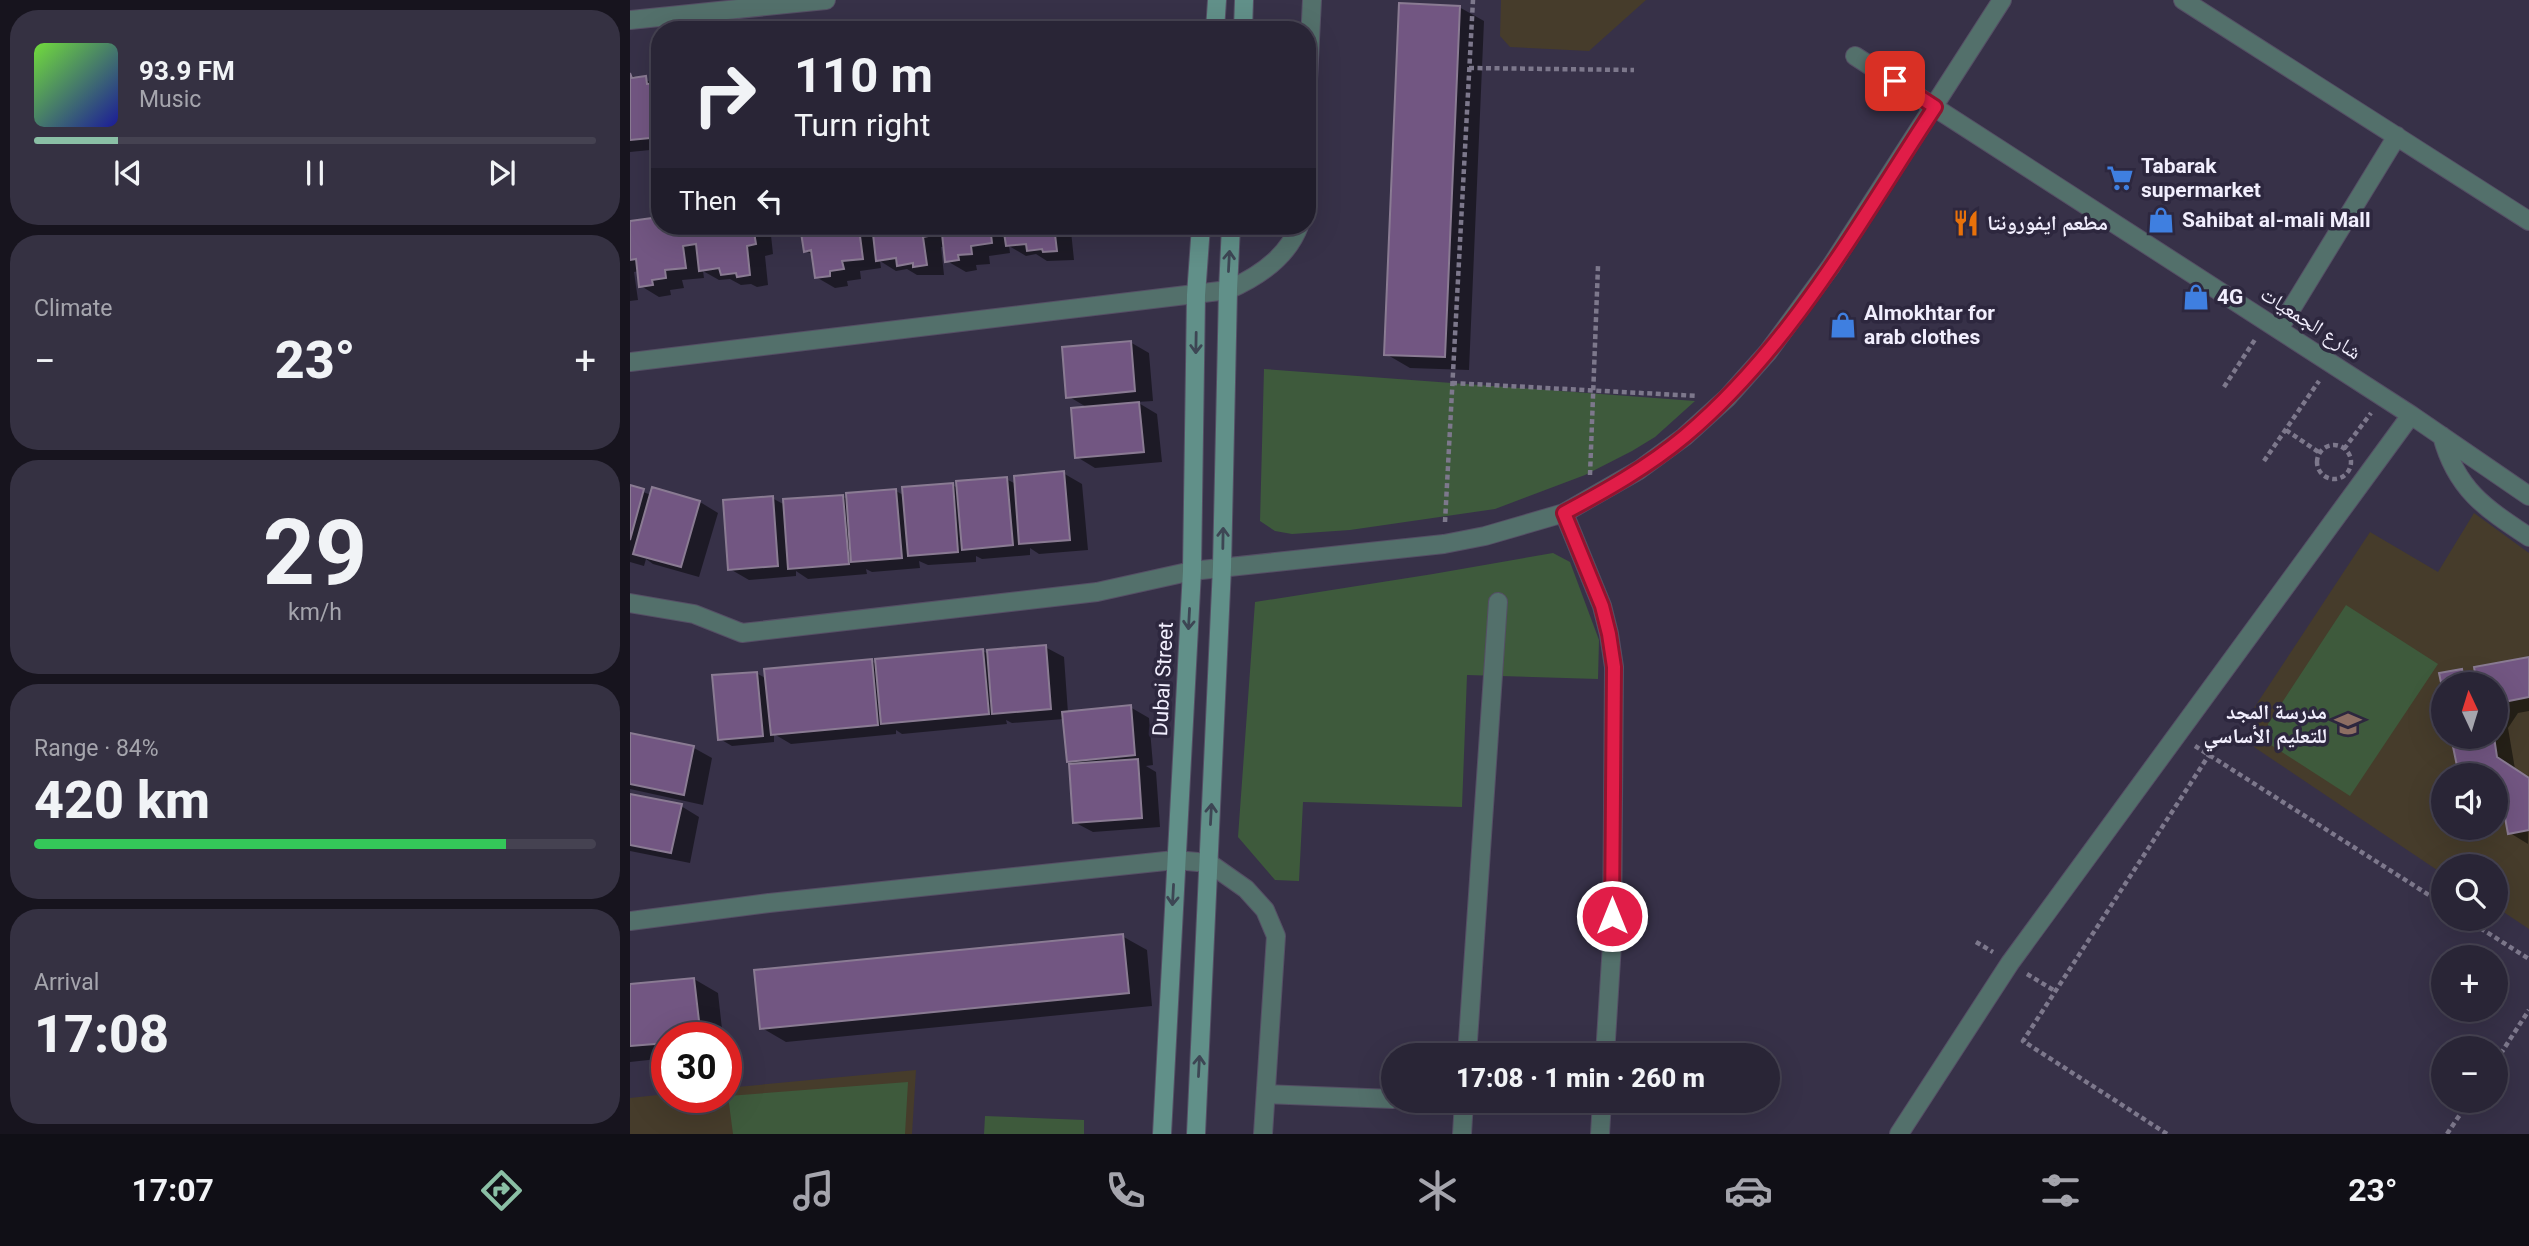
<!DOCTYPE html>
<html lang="en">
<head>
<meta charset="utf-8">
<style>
  body { margin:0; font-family:Roboto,"Noto Naskh Arabic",sans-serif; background:#353142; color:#f1f3f6; height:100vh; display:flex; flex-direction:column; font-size:26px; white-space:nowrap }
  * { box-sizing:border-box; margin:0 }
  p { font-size:23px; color:#a5a5ad }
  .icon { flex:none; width:38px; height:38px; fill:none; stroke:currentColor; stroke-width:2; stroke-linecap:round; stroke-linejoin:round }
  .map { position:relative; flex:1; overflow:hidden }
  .side { display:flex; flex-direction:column; gap:10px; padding:10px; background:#17141e; width:630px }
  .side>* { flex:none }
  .top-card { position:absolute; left:21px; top:21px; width:665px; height:214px; border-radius:28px; box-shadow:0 7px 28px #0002,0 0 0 2px #454251; background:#292536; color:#f1f3f6; overflow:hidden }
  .needle { width:46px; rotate:356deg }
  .buttons { position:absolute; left:1801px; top:672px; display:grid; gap:14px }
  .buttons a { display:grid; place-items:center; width:77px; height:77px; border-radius:50%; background:#292536; box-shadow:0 7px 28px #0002,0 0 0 2px #454251; font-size:35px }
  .speed { position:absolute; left:21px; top:1022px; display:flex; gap:14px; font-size:35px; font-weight:700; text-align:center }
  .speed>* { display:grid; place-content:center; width:91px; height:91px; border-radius:50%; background:#292536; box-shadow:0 7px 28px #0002,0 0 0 2px #454251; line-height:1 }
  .speed .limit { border:10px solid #d22; background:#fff; color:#111 }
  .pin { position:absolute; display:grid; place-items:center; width:60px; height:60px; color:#fff; margin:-30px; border-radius:14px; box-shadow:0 4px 10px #0006 }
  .me { position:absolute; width:77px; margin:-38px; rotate:0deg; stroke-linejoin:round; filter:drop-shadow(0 0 5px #0008) }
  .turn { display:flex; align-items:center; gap:24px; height:147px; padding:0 28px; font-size:32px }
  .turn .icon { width:91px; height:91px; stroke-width:2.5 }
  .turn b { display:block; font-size:49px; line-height:60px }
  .then { display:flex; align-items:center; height:66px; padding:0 28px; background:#0003; gap:14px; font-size:26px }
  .big { font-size:52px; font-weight:800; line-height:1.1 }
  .side .widget { flex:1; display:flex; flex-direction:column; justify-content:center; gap:10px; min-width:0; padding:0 24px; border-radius:28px; background:#353142 }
  .side .dial { align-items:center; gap:0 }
  .dial b { font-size:91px; line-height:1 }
  .song { display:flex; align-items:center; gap:21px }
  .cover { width:84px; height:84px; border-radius:10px; background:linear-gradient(135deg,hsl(100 70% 55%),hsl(240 70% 35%)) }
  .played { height:7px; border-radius:4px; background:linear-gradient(90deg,#8abfa5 15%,#454251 15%) }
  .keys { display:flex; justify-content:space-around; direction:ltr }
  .heat { display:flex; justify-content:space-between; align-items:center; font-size:38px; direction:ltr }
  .charge { height:10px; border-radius:5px; background:linear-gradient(90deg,#34c759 84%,#454251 0) }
  .trip { position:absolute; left:751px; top:1043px; width:399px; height:70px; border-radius:35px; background:#292536; box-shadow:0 7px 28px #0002,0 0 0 2px #454251; font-weight:800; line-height:70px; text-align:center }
  .menu { display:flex; height:112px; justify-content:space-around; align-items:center; background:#100f16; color:#a5a5ad }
  .menu .icon { width:49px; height:49px }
  .menu .current { color:#8abfa5 }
  .menu b { font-size:32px; color:#f1f3f6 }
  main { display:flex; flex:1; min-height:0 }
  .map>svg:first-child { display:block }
  .education { fill:#463c2b; fill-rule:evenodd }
  .green { fill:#3e5a3c }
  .shadow { fill:#0007 }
  .building { fill:#725682; stroke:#8a7b93; stroke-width:2 }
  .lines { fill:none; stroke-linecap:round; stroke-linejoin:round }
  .street-casing { stroke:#554f65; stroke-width:20 }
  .secondary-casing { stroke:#554f65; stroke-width:20 }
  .path { stroke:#7d788c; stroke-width:4.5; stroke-dasharray:5 3.5; stroke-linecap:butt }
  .street { stroke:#53706b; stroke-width:18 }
  .secondary { stroke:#619089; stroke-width:18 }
  .oneway { stroke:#3d4654 }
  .route-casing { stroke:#92132f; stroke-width:18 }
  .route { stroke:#e11d48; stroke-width:12 }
  .labels { text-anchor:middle; stroke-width:7; stroke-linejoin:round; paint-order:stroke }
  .poi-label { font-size:21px; font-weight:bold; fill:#f1eefd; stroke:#2d273e; text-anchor:start }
  .street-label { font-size:21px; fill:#f1eefd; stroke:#2d273e }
</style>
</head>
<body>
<main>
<section class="side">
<div class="widget">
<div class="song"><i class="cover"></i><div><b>93.9 FM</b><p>Music</p></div></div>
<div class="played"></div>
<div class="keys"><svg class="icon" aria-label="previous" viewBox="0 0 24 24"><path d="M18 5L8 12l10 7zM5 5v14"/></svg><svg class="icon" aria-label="pause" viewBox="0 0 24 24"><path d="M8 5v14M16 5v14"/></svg><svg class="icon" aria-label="next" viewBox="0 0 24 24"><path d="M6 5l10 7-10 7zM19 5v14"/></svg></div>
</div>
<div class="widget"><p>Climate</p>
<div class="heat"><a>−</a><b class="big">23°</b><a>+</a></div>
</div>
<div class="widget dial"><b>29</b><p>km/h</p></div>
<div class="widget"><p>Range · 84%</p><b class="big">420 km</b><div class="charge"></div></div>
<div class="widget"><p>Arrival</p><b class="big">17:08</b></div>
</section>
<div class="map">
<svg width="1899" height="1134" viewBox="0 0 1899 1134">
  <rect width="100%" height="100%" fill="#373148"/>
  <path class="education" d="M871,0H1016L959,51L880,47L870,36Z
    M1844,513L1899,553V929L1866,907V866H1813V874L1624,747L1622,711L1740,532L1808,572ZM1813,684H1866V737H1813ZM1813,775H1866V828H1813Z
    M286,1070L282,1134H0V1098L37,1094V1097H96V1088Z"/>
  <path class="green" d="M634,369L1065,401L1025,437L1002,451L955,475L865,509L720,530L662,534L645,531L630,521Z
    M923,553L940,562L969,640L968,679L837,675L832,807L673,802L669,881L645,880L608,837L625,602L803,574Z
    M1716,605L1808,664L1720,796L1638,743V724Z
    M278,1082L275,1134H103L98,1096Z
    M355,1116L454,1120V1134H354Z"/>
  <path class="shadow" d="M829,7L854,21L839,370L780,368L756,354Z
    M0,75L30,85V149L0,152Z
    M0,222L30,226H140L143,254L135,256L138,285L127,287L121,284L111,285L100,279L89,280L73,271L74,278L52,280L54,288L40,290L41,295L29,297L11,286L9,271L4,272L8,300L0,301Z
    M172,226H449L450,230L441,231L444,260L417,261L406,254L396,256L379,246L380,253L359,256L360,264L346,265L347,270L336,272L317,261L315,247H311L314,275H287L277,269L266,271L250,261L251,268L230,271L231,279L217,281L218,286L205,288L186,277L183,255L176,251Z
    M500,342L519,353L523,401L507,402L527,414L532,462L465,468L447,457L458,408L438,396Z
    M433,473L452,484L458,550L409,554L400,548V555L352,559L346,556V562L298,565L289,561L290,568L242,572L236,569L237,574L178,579L166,571V576L119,580L100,569L142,498L155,505L213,497L218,499L266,491L275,496L322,485L328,488L376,479L386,484Z
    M0,487L21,495L70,502L88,513L69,577L23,564L16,559L14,566L0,562Z
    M415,647L434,657L438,713L500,707L519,718L523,765L516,766L526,772L530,827L463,832L444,822L446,765L438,761L434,719L382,723L376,720L377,724L272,734L266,730V734L161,744L144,734V742L102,746L90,739L126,673L137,679L241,661L248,665L352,651L359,654Z
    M1899,658V711L1888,713L1878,728L1885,769L1899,778L1898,844L1880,833L1876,811L1866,804V775H1844L1828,765L1823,737H1866V684H1813L1811,675L1832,671L1840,676Z
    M0,735L64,748L82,758L73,805L0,789Z
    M0,796L51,806L69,817L60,863L0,851Z
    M492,936L517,950L522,1006L156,1042L132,1028Z
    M64,979L88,993L93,1038H37V1058L0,1062V986Z"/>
  <path class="building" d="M769,3L830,6L815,357L754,355Z
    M0,73L2,78L16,76L17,84L30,83V137L0,140Z
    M30,217V226H123L126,244L117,246L120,275L107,277L106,273L91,275L89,268L69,271L66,244L53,246L56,268L35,270L36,278L22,280L23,285L9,287L6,259L0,260V221Z
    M170,226H303L304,235L293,237L297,265L283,267V263L267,266L266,258L246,261L243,234L230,236L233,259L212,261L214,269L200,271V276L185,278L181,250L174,252Z
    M303,226H360L362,243L341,246L342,254L328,255L329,260L315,262L312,234L304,235Z
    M373,226H424L427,251L413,252L412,249L397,251L396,244L376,246Z
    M501,341L505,391L436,398L432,347Z
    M509,402L514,452L445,458L441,408Z
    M434,471L440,540L389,544L384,476Z
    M377,477L383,545L332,550L326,481Z
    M323,483L328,552L278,556L272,487Z
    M0,485L14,489L0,540Z
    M22,487L70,501L51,567L3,554Z
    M266,489L272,558L221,562L216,493Z
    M213,495L219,564L158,569L153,499Z
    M143,496L148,566L98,570L93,500Z
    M416,645L421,709L362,714L357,650Z
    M353,649L359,714L251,724L245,659Z
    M1899,657V697L1869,703L1866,708V684H1813V692L1809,673L1832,669L1833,675L1845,673L1844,667Z
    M242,659L248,725L141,735L134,669Z
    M127,672L133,736L88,740L82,675Z
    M501,705L505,755L437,762L432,712Z
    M0,733L64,746L54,795L0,784Z
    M1821,737H1864L1867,757L1899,778V830L1878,834L1874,812L1866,806V775H1841L1827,766Z
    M508,759L512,818L443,823L439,764Z
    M0,794L52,804L41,853L0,845Z
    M493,934L499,993L130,1029L124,970Z
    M64,978L71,1038H37V1043L0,1046V984Z"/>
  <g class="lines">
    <g class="street-casing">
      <path id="street" d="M1553,0L1899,221
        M0,20L196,0
        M1225,56L1781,415L1899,496
        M677,100L682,0
        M1649,329L1767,136
        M0,362L598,290C628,277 657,258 669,226
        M1812,436C1826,489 1855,508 1899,537
        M934,513L972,606L979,634L984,667L982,944L975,1055
        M0,603L64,614L112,633L467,592L562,571L814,544L855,536L934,513L1009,470L1054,437L1097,398L1138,352L1201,266L1372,0
        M0,921L139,903L545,860L579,863L616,889L635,910L646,936L633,1134
        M837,1055L868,602
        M636,1094L763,1099
        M832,1134L834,1101
        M970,1134L972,1101
        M1269,1134L1380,963L1781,415"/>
    </g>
    <g class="secondary-casing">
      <path id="secondary" d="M585,30L587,0
        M613,30L614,0
        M532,1134L562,571L566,295L571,226
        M566,1134L592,567L598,290L601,226"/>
    </g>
    <path class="path" d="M839,68L1004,70
      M822,383L1068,396
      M1594,387L1626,338
      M1656,430L1690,453
      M1687 462a17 17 0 1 1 34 0a17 17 0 1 1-34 0Z
      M1714,449L1741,413
      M1634,461L1689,381
      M960,475L968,266
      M815,522L843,0
      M1565,746L1813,904
      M1836,919L1899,959
      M1346,942L1363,952
      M1397,974L1425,991
      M1866,1061L1899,1010
      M1537,1134L1393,1041L1579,755
      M1817,1134L1839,1101"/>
    <use href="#street" class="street"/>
    <use href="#secondary" class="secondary"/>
  </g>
  <defs><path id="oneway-shaft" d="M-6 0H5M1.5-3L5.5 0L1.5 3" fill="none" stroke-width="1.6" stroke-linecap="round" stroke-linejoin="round" transform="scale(1.75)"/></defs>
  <g class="oneway">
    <use href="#oneway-shaft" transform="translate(599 261) rotate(-87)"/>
    <use href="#oneway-shaft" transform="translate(566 343) rotate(91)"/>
    <use href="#oneway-shaft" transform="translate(593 538) rotate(-89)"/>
    <use href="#oneway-shaft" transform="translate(559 619) rotate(93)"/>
    <use href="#oneway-shaft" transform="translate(581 814) rotate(-87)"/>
    <use href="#oneway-shaft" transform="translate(543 895) rotate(93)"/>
    <use href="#oneway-shaft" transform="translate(569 1066) rotate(-87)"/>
  </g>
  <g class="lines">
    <g class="route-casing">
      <path id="route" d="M982,916L984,667L979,634L972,606L934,513C975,491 1018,467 1055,436C1161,347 1230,221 1305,107L1265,81"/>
    </g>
    <use href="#route" class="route"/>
  </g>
  <defs>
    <g id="supermarket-bare" transform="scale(2.1)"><path d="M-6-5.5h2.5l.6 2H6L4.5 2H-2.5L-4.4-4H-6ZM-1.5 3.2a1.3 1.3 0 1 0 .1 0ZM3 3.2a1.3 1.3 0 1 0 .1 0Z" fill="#3f7fe0" stroke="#2d273e" stroke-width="2.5" paint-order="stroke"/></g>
    <g id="shop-bare" transform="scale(2.1)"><path d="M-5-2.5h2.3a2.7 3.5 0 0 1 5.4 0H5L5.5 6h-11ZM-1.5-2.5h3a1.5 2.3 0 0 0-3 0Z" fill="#3f7fe0" stroke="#2d273e" stroke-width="2.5" paint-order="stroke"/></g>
    <g id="restaurant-bare" transform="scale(2.1)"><path d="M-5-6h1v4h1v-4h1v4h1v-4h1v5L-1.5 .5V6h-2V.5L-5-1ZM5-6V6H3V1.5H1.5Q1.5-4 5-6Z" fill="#e8710a" stroke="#2d273e" stroke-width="2.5" paint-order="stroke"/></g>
    <g id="school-bare" transform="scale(2.1)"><path d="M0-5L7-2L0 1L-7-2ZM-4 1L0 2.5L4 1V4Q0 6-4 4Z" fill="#8d6e63" stroke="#2d273e" stroke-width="2.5" paint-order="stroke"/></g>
  </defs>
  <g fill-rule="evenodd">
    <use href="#supermarket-bare" x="1490" y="178"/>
    <use href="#shop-bare" x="1531" y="220"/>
    <use href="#restaurant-bare" x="1336" y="223"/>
    <use href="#shop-bare" x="1566" y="297"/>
    <use href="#shop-bare" x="1213" y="325"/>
    <use href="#school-bare" x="1718" y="724"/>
  </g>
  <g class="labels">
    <g class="poi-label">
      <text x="1511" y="173">Tabarak<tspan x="1511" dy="24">supermarket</tspan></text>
      <text x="1552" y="227">Sahibat al-mali Mall</text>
      <text x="1357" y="230">مطعم ايفورونتا</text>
      <text x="1587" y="304">4G</text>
      <text x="1234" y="320">Almokhtar for<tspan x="1234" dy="24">arab clothes</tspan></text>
      <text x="1697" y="719" text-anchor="end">مدرسة المجد<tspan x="1697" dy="24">للتعليم الأساسي</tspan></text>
    </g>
    <g class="street-label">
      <text transform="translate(1681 323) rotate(33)" y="7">شارع الجمعيات</text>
      <text transform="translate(533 679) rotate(-87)" y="7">Dubai Street</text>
    </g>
  </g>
</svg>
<div class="buttons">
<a><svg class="needle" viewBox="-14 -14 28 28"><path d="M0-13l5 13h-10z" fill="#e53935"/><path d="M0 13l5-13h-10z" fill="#a5a5ad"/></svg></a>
<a><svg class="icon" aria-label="sound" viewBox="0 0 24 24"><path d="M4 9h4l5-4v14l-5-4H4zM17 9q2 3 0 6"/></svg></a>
<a><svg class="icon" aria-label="search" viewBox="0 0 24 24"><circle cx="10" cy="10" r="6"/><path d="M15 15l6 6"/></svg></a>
<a>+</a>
<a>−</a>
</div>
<div class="speed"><div class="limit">30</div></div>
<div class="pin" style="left:1265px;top:81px;background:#d93025"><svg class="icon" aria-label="arrive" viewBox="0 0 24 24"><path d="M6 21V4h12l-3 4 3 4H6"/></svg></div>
<svg class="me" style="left:982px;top:916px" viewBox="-20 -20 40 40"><circle r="17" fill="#e11d48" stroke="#fff" stroke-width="3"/><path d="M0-11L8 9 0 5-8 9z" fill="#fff"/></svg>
<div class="trip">17:08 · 1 min · 260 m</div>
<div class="top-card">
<div class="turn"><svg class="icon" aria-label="right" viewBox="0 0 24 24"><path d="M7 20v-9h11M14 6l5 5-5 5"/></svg><div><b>110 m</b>Turn right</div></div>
<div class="then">Then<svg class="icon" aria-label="left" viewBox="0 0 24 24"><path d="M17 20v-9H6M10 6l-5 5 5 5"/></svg></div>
</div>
</div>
</main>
<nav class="menu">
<b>17:07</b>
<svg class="icon current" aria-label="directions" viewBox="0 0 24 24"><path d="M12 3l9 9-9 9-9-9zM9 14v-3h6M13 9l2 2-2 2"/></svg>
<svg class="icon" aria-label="music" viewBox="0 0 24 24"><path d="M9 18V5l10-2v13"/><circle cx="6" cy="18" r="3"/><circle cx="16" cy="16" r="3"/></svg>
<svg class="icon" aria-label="phone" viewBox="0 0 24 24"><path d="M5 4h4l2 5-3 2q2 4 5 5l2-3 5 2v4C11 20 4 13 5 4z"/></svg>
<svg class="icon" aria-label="climate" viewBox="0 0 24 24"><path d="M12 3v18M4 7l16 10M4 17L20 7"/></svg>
<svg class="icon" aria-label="car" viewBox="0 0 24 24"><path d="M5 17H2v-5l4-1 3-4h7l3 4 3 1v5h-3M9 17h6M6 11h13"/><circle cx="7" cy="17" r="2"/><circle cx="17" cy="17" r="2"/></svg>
<svg class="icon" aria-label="filters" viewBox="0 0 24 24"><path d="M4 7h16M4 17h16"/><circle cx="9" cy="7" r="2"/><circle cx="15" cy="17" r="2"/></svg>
<b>23°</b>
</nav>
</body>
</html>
